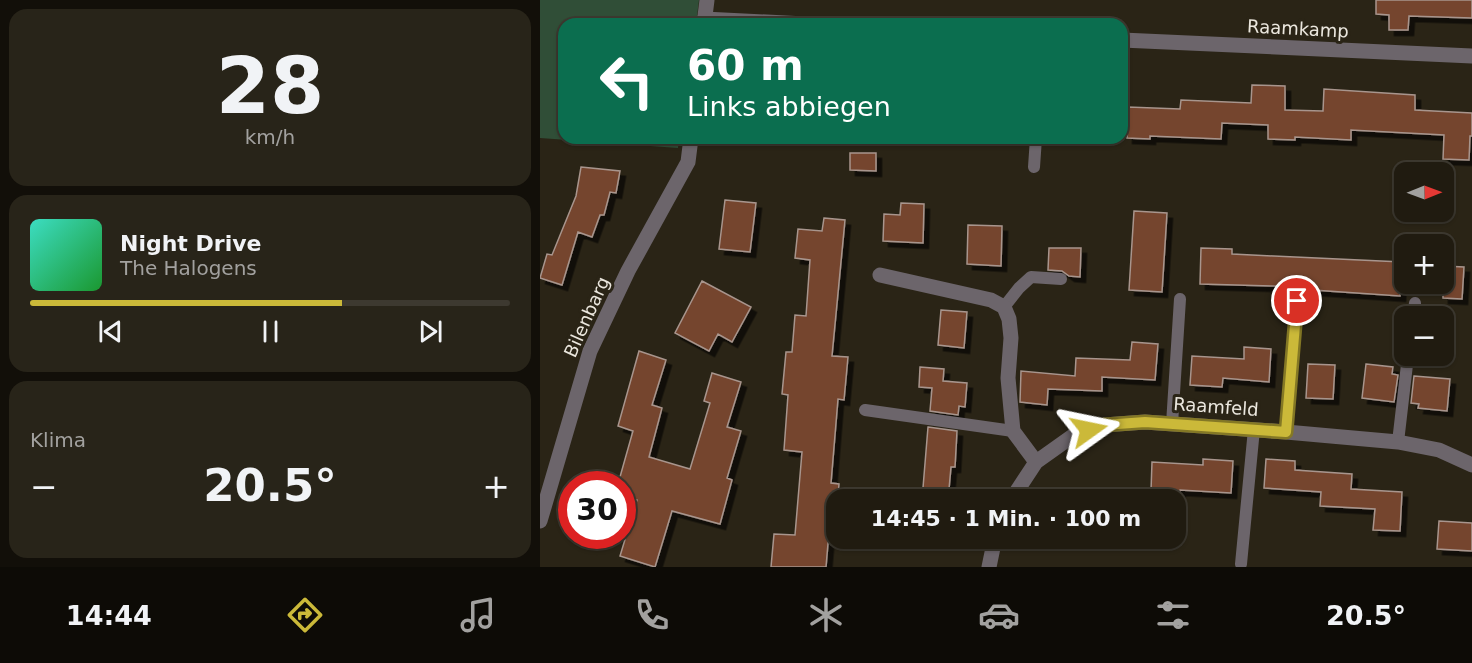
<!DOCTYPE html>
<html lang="de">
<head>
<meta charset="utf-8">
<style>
  body { margin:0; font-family:"DejaVu Sans",sans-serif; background:#282419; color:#f1f3f6; height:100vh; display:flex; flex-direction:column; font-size:22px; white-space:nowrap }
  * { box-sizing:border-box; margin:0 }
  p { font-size:20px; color:#a2a19f }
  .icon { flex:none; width:33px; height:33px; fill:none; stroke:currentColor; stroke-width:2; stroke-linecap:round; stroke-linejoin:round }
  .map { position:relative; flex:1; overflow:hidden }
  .side { display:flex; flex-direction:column; gap:9px; padding:9px; background:#120f09; width:540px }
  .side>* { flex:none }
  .hud { position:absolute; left:18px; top:18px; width:570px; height:126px; border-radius:18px; box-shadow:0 2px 4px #0004,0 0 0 2px #3d3930; background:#0b6e4f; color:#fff; overflow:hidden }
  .needle { width:39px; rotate:89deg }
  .controls { position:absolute; left:854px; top:162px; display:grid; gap:12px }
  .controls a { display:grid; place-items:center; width:60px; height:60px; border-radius:12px; background:#201b10; box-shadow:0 2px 4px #0004,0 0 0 2px #3d3930; font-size:30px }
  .speed { position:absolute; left:18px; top:471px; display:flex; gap:12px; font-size:30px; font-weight:700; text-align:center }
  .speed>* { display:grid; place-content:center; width:78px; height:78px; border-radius:50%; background:#201b10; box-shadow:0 2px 4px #0004,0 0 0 2px #3d3930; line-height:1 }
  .speed .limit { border:9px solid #d22; background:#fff; color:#111 }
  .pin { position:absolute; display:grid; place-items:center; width:51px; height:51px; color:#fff; margin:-26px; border:3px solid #fff; border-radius:50%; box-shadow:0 2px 6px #0007 }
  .me { position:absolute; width:66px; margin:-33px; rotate:78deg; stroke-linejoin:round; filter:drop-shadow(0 0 4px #0008) }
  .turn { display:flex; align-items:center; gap:21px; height:126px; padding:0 30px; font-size:27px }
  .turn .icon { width:78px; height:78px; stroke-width:2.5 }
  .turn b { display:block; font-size:42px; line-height:51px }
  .big { font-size:45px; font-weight:600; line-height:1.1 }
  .side .tile { flex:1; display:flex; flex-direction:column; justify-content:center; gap:9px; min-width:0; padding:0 21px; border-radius:18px; background:#282419 }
  .side .dial { align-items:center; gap:0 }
  .dial b { font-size:78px; line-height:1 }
  .song { display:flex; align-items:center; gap:18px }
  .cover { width:72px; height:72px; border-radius:9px; background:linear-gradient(135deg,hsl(170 70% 55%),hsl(130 70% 35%)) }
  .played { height:6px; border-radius:3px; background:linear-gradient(90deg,#cbb939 65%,#3d3930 65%) }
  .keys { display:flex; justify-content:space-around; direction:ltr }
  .heat { display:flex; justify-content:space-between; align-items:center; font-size:33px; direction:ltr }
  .trip { position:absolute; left:286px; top:489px; width:360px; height:60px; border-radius:18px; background:#201b10; box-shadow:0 2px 4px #0004,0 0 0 2px #3d3930; font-weight:600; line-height:60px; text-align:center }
  .menu { display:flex; height:96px; justify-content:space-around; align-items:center; background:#0d0b06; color:#a2a19f }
  .menu .icon { width:42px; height:42px }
  .menu .selected { color:#cbb939 }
  .menu b { font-size:27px; color:#f1f3f6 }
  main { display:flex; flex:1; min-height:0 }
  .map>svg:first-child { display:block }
  .green { fill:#304e37 }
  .building { fill:#74442d; stroke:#a8958d; stroke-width:1.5; filter:url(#shadow) }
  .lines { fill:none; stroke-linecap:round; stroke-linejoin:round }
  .lane { stroke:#6c656b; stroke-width:12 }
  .street { stroke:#6c656b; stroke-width:15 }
  .route-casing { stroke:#847825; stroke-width:15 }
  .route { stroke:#cbb939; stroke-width:10 }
  .labels { text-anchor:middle; stroke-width:6; stroke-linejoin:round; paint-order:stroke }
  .street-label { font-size:18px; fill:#ebe7de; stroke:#2a2416 }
</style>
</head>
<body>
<main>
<section class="side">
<div class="tile dial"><b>28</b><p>km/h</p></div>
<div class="tile">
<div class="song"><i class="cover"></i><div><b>Night Drive</b><p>The Halogens</p></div></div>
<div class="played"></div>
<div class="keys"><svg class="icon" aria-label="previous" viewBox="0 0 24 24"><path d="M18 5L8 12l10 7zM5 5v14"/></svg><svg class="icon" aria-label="pause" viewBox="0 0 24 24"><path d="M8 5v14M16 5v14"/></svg><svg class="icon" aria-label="next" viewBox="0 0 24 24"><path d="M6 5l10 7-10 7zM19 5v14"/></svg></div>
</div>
<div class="tile"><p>Klima</p>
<div class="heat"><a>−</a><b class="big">20.5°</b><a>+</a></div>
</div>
</section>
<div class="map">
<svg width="932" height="567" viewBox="0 0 932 567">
  <defs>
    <filter id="shadow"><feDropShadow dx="5.5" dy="5.5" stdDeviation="0" flood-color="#0009"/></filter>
  </defs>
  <rect width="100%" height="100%" fill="#2a2416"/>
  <path class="green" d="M0,0H159L156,24H24V138H139L138,148L0,138Z"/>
  <path class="building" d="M836,0H932V18L869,16L868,30H849V15L836,14Z
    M712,85L745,86V110L783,111L784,89L875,95V110L932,113V136H930L929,160L903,159L904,135L811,130V140L755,137V140L728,139V125L682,123L681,139L610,136V139L587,138L588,107L640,109L641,100L711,103Z
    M310,153H336V171L310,170Z
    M41,167L80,171L76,193L70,192L64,215H60L52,237L38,232L22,285L0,278L7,254L12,255L36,196Z
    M185,200L216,203L210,252L179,249Z
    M361,203L384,204L383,243L343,241L344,214L360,215Z
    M594,211L627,213L622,292L589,290Z
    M284,218L305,220L292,356L308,357L304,400L298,399L291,483L299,484L297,509L291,508L286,567H231L234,534L255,535L262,452L244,450L248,395L242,394L246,352H252L255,315L266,316L270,260L255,258L258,229L282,231Z
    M428,225L462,226L461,266L427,264Z
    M509,248H541L540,277L529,276L522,271L508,270Z
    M661,248L692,249V254L862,262L860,296L773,290V287L660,284Z
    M903,266L924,267L922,299L903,298Z
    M162,281L211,307L192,342L178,334L169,351L135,333Z
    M401,310L427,312L424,348L398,345Z
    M592,342L618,344L615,380L562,377V391L508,389L507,405L480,402L481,371L535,376L536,358L590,360Z
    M704,347L731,349L729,382L683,378L682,387L650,385L652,356L704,359Z
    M99,351L126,360L112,405L122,408L109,457L150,469L170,403L164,401L172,373L201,382L187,427L201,431L187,478L192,480L180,524L132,511L115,567L80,556L97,500L82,496V484H78L93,431L78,426Z
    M768,364L795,365L793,399L766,398Z
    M826,364L853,367L852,374L858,375L854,402L822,398Z
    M380,367L404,369L403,381L427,383L425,407L419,406L418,415L390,411L392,388L379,387Z
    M874,376L910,379L907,411L878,408L879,404L871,403Z
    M388,427L417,431L415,467H411L408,500H382Z
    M663,459L693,461L691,493L640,490L639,493L611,491L612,462L663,465Z
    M726,459L755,461V470L812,474L811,489L862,492L860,531L833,530L835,509L780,506L781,492L724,488Z
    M899,521L932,523V551L897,549Z"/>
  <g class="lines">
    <path class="lane" d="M494,167L496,138
      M464,307L479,288L491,277L521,279
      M873,316L875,303
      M325,410L473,431
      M632,424L640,299
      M746,432L757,301
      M858,442L868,356
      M484,538L567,545
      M701,564L714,429"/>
    <path class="street" d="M164,19L265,24
      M164,24L167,0
      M582,40L932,56
      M340,275L451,300L464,307L469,319L471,338L468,378L473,431L496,462
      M471,500L496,462L534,435L564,425L605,422L746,432L858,442L899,450L932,465
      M0,521L50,351L88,271L148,162L151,138
      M449,567L455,538"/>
  </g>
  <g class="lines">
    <g class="route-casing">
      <path id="route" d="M549,430L564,425L605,422L746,432L757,301"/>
    </g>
    <use href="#route" class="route"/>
  </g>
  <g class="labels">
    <g class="street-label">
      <text transform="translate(758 29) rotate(3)" y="6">Raamkamp</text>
      <text transform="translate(47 317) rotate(-66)" y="6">Bilenbarg</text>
      <text transform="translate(676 407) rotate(4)" y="6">Raamfeld</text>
    </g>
  </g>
</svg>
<div class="controls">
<a><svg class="needle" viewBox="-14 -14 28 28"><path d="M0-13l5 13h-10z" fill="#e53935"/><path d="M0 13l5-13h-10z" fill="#a2a19f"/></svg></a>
<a>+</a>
<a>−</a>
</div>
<div class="speed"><div class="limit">30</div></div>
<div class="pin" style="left:757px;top:301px;background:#d93025"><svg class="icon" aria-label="arrive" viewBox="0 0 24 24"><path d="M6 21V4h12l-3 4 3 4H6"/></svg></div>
<svg class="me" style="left:549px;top:430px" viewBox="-20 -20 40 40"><path d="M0-17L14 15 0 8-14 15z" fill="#cbb939" stroke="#fff" stroke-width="4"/></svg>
<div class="trip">14:45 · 1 Min. · 100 m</div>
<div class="hud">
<div class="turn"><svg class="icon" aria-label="left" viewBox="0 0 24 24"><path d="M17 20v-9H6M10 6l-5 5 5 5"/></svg><div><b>60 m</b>Links abbiegen</div></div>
</div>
</div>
</main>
<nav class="menu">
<b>14:44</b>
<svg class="icon selected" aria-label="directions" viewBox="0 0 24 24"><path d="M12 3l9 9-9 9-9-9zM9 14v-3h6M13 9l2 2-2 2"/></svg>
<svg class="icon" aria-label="music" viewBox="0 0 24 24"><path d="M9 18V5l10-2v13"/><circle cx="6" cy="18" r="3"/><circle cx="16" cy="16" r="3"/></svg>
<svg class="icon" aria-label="phone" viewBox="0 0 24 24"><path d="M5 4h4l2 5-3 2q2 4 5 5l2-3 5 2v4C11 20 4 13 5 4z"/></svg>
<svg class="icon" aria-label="climate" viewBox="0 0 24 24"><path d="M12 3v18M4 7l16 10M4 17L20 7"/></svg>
<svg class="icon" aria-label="car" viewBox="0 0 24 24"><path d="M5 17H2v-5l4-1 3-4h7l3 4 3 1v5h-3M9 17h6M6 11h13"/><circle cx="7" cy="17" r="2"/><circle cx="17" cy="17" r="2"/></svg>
<svg class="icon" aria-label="filters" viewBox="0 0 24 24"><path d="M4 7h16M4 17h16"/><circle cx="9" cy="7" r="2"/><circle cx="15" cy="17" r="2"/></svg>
<b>20.5°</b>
</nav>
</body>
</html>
